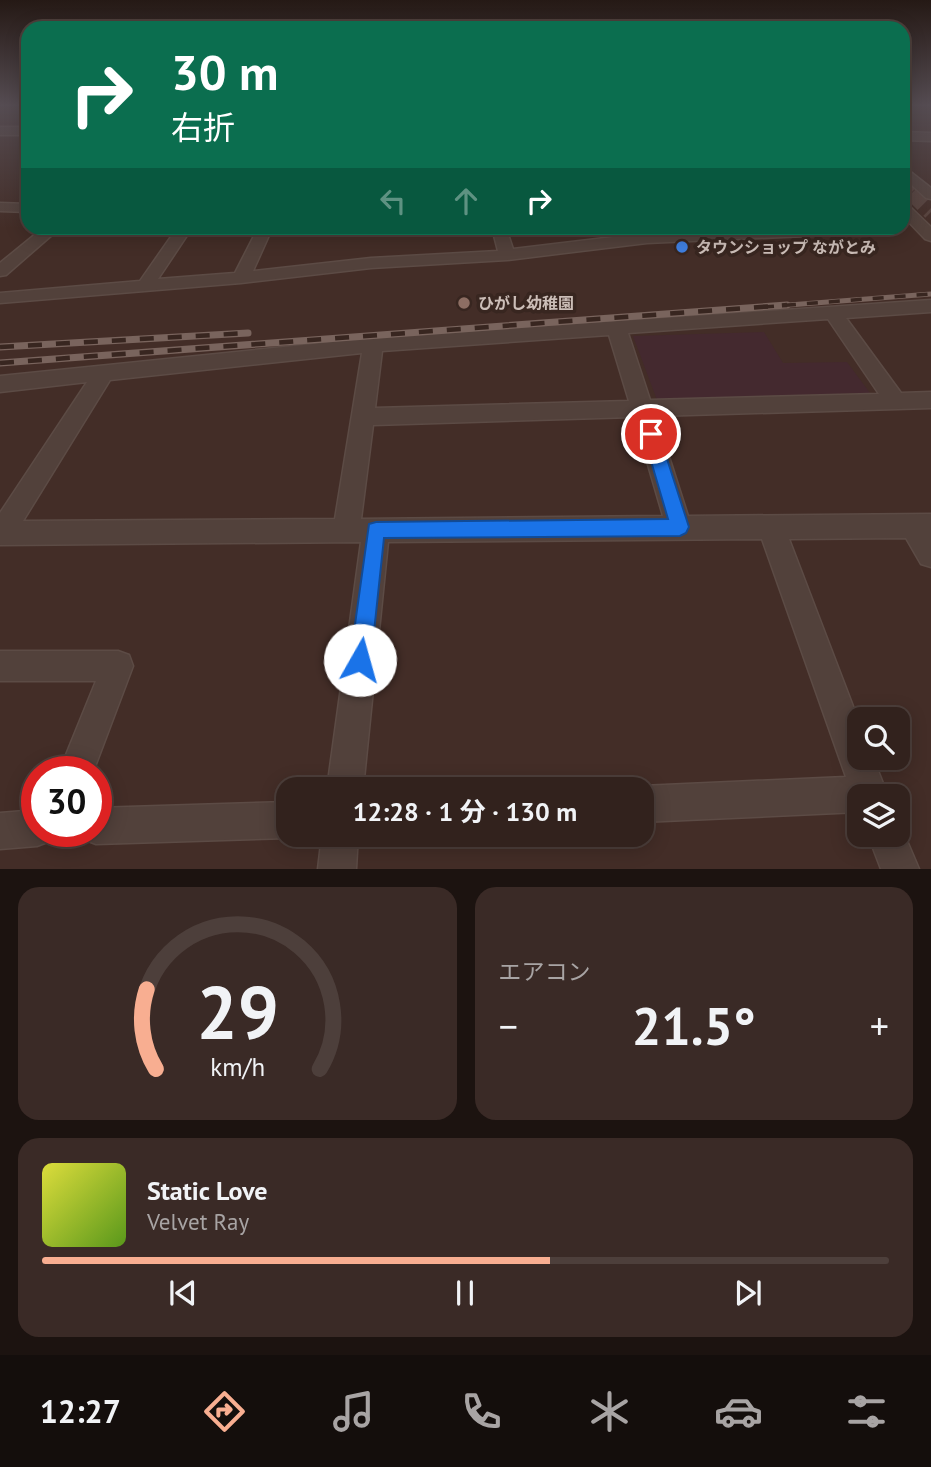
<!DOCTYPE html>
<html lang="ja">
<head>
<meta charset="utf-8">
<style>
  body { margin:0; font-family:"PT Sans","Noto Sans JP",sans-serif; background:#3a2a26; color:#f1f3f6; height:100vh; display:flex; flex-direction:column; font-size:26px; white-space:nowrap }
  * { box-sizing:border-box; margin:0 }
  p { font-size:23px; color:#a8a4a4 }
  .icon { flex:none; width:38px; height:38px; fill:none; stroke:currentColor; stroke-width:2; stroke-linecap:round; stroke-linejoin:round }
  .map { position:relative; height:869px; overflow:hidden }
  .side { display:flex; flex-direction:column; gap:18px; padding:18px; background:#1c1310; flex:1 }
  .side>* { flex:none }
  .top-card { position:absolute; left:21px; top:21px; width:889px; height:214px; border-radius:21px; box-shadow:0 4px 18px #0003,0 0 0 2px #4d3f3b; background:#0b6e4f; color:#fff; overflow:hidden }
  .buttons { position:absolute; left:847px; top:707px; display:grid; gap:14px }
  .buttons a { display:grid; place-items:center; width:63px; height:63px; border-radius:14px; background:#32221d; box-shadow:0 4px 18px #0003,0 0 0 2px #4d3f3b; font-size:35px }
  .speed { position:absolute; left:21px; top:756px; display:flex; gap:14px; font-size:35px; font-weight:700; text-align:center }
  .speed>* { display:grid; place-content:center; width:91px; height:91px; border-radius:50%; background:#32221d; box-shadow:0 4px 18px #0003,0 0 0 2px #4d3f3b; line-height:1 }
  .speed .limit { border:10px solid #d22; background:#fff; color:#111 }
  .pin { position:absolute; display:grid; place-items:center; width:60px; height:60px; color:#fff; margin:-30px; border:4px solid #fff; border-radius:50%; box-shadow:0 2px 7px #0007 }
  .me { position:absolute; width:77px; margin:-38px; rotate:7deg; stroke-linejoin:round; filter:drop-shadow(0 0 5px #0008) }
  .turn { display:flex; align-items:center; gap:24px; height:147px; padding:0 35px; font-size:32px }
  .turn .icon { width:91px; height:91px; stroke-width:2.5 }
  .turn b { display:block; font-size:49px; line-height:60px }
  .lanes { display:flex; align-items:center; height:66px; padding:0 35px; background:#0003; justify-content:center; gap:35px; direction:ltr }
  .lanes .off { opacity:.35 }
  .big { font-size:52px; font-weight:700; line-height:1.1 }
  .side .widget { flex:1; display:flex; flex-direction:column; justify-content:center; gap:10px; min-width:0; padding:0 24px; border-radius:21px; background:#3a2a26 }
  .side .dial { align-items:center; gap:0 }
  .dial svg { height:182px; overflow:visible; fill:none; stroke:#4d3f3b; stroke-width:7; stroke-linecap:round; text-anchor:middle }
  .dial text { fill:#f1f3f6; stroke:none }
  .song { display:flex; align-items:center; gap:21px }
  .cover { width:84px; height:84px; border-radius:10px; background:linear-gradient(135deg,hsl(60 70% 55%),hsl(90 70% 35%)) }
  .played { height:7px; border-radius:4px; background:linear-gradient(90deg,#f8ae91 60%,#4d3f3b 60%) }
  .keys { display:flex; justify-content:space-around; direction:ltr }
  .heat { display:flex; justify-content:space-between; align-items:center; font-size:38px; direction:ltr }
  .side .tiles { flex:1; display:grid; gap:18px; grid-template-columns:1fr 1fr }
  .widget:last-child { grid-column:span 2 }
  .trip { position:absolute; left:276px; top:777px; width:378px; height:70px; border-radius:21px; background:#32221d; box-shadow:0 4px 18px #0003,0 0 0 2px #4d3f3b; font-weight:700; line-height:70px; text-align:center }
  .tabs { display:flex; height:112px; justify-content:space-around; align-items:center; background:#140e0c; color:#a8a4a4 }
  .tabs .icon { width:49px; height:49px }
  .tabs .selected { color:#f8ae91 }
  .tabs b { font-size:32px; color:#f1f3f6 }
  .map>svg:first-child { display:block }
  .green { fill:#44292f }
  .lines { fill:none; stroke-linecap:round; stroke-linejoin:round }
  .minor-tunnel-far1 { stroke:#58433d; stroke-width:12; stroke-dasharray:12 6; stroke-linecap:butt }
  .minor-tunnel { stroke:#58433d; stroke-width:16; stroke-dasharray:16 8; stroke-linecap:butt }
  .minor-casing { stroke:#5c4b45; stroke-width:3 }
  .minor { fill:#52413b; fill-rule:evenodd }
  .rail-far1-casing { stroke:#79645d; stroke-width:5 }
  .rail-casing { stroke:#79645d; stroke-width:7 }
  .rail-far1 { stroke:#382620; stroke-width:3.5; stroke-dasharray:11; stroke-linecap:butt }
  .rail { stroke:#382620; stroke-width:4.5; stroke-dasharray:14; stroke-linecap:butt }
  .route { fill:#1a73e8; stroke:#114b97; stroke-width:2 }
  .shop-dot { fill:#3f7fe0; stroke:#382620; stroke-width:2.5 }
  .education-dot { fill:#8d6e63; stroke:#382620; stroke-width:2.5 }
  .labels { text-anchor:middle; stroke-width:7; stroke-linejoin:round; paint-order:stroke }
  .far-poi-label { font-size:16px; font-weight:bold; fill:#ccbeb8; stroke:#382620; text-anchor:start }
</style>
</head>
<body>
<div class="map">
<svg width="931" height="869" viewBox="0 0 931 869">
  <rect width="100%" height="100%" fill="#432d27"/>
  <path class="green" d="M764,332L783,363L847,362L870,393L657,400L633,336Z"/>
  <g class="lines">
    <path class="minor-tunnel-far1" d="M903,184L914,195"/>
    <path class="minor-tunnel" d="M912,193L931,212"/>
    <g class="minor-casing">
      <path id="minor" d="M0,127H28V135H0Z
        M903,132L931,133V141L903,140Z
        M903,166L931,188V199L926,198L903,177Z
        M0,203L28,204V212L0,211Z
        M903,204L908,205L931,227V241L925,239L903,216Z
        M43,228H60L6,275L0,276V263Z
        M177,228H192L158,279L235,273L258,228H268L271,231L253,271L371,258L498,251L492,228H506L513,249L647,233L779,228H882L874,233L647,243L507,260L371,268L241,283L0,303V293L140,281Z
        M931,300V312L846,318L901,393L931,392V408L656,416L688,516L931,514V567L921,564L906,538L789,539L859,722V758H873L888,796H859V812L642,822V789H634L642,786L846,777L762,539L388,542L363,789H327L361,542L0,545V513L87,382L0,392V376L373,338ZM828,319L879,394L650,400L628,333ZM609,335L629,401L375,408L382,351ZM362,353L335,519L23,521L110,380ZM634,417L663,516L361,519L373,425Z
        M0,651H118L129,655L133,666L93,772H59L96,681H0Z
        M289,802V835H297L289,838L96,844L83,839L80,831H96V808Z
        M37,810V831H54L50,841L37,846L0,849V813Z
        M898,821L899,822L919,869H881L868,835H898Z
        M322,835H358L356,869H318Z"/>
    </g>
    <use href="#minor" class="minor"/>
    <g class="rail-far1-casing">
      <path id="rail-far1" d="M763,307L931,294"/>
    </g>
    <g class="rail-casing">
      <path id="rail" d="M0,347L248,333
        M0,363L787,305"/>
    </g>
    <use href="#rail-far1" class="rail-far1"/>
    <use href="#rail" class="rail"/>
  </g>
  <linearGradient id="sky" x2="0" y2="1"><stop stop-color="#251915"/><stop offset="0.46" stop-color="#554c52"/><stop offset="1" stop-color="#554c52" stop-opacity="0"/></linearGradient>
  <rect width="931" height="228" fill="url(#sky)"/>
  <path class="route" d="M651,428L659,434L689,527L686,533L680,536L384,538L371,660L368,667L360,670L353,667L350,660L369,524L376,522L668,519L643,434Z"/>
  <circle class="shop-dot" cx="682" cy="247" r="7"/>
  <circle class="education-dot" cx="464" cy="303" r="7"/>
  <g class="labels">
    <g class="far-poi-label">
      <text x="696" y="253">タウンショップ ながとみ</text>
      <text x="478" y="309">ひがし幼稚園</text>
    </g>
  </g>
</svg>
<div class="buttons">
<a><svg class="icon" aria-label="search" viewBox="0 0 24 24"><circle cx="10" cy="10" r="6"/><path d="M15 15l6 6"/></svg></a>
<a><svg class="icon" aria-label="layers" viewBox="0 0 24 24"><path d="M12 4l9 5-9 5-9-5zM3 14l9 5 9-5"/></svg></a>
</div>
<div class="speed"><div class="limit">30</div></div>
<div class="pin" style="left:651px;top:434px;background:#d93025"><svg class="icon" aria-label="arrive" viewBox="0 0 24 24"><path d="M6 21V4h12l-3 4 3 4H6"/></svg></div>
<svg class="me" style="left:360px;top:660px" viewBox="-20 -20 40 40"><circle r="19" fill="#fff"/><path d="M0-13L10 11 0 6-10 11z" fill="#1a73e8"/></svg>
<div class="trip">12:28 · 1 分 · 130 m</div>
<div class="top-card">
<div class="turn"><svg class="icon" aria-label="right" viewBox="0 0 24 24"><path d="M7 20v-9h11M14 6l5 5-5 5"/></svg><div><b>30 m</b>右折</div></div>
<div class="lanes"><svg class="icon off" aria-label="left" viewBox="0 0 24 24"><path d="M17 20v-9H6M10 6l-5 5 5 5"/></svg><svg class="icon off" aria-label="ahead" viewBox="0 0 24 24"><path d="M12 20V5M6 11l6-6 6 6"/></svg><svg class="icon" aria-label="right" viewBox="0 0 24 24"><path d="M7 20v-9h11M14 6l5 5-5 5"/></svg></div>
</div>
</div>
<section class="side">
<div class="tiles">
<div class="widget dial"><svg viewBox="0 0 100 80">
<path d="M14 69A42 42 0 1 1 86 69"/>
<path d="M14 69A42 42 0 0 1 10 34" stroke="#f8ae91"/>
<text x="50" y="56" font-size="32" font-weight="700">29</text>
<text x="50" y="72" font-size="11">km/h</text>
</svg></div>
<div class="widget"><p>エアコン</p>
<div class="heat"><a>−</a><b class="big">21.5°</b><a>+</a></div>
</div>
<div class="widget">
<div class="song"><i class="cover"></i><div><b>Static Love</b><p>Velvet Ray</p></div></div>
<div class="played"></div>
<div class="keys"><svg class="icon" aria-label="previous" viewBox="0 0 24 24"><path d="M18 5L8 12l10 7zM5 5v14"/></svg><svg class="icon" aria-label="pause" viewBox="0 0 24 24"><path d="M8 5v14M16 5v14"/></svg><svg class="icon" aria-label="next" viewBox="0 0 24 24"><path d="M6 5l10 7-10 7zM19 5v14"/></svg></div>
</div>
</div>
</section>
<nav class="tabs">
<b>12:27</b>
<svg class="icon selected" aria-label="directions" viewBox="0 0 24 24"><path d="M12 3l9 9-9 9-9-9zM9 14v-3h6M13 9l2 2-2 2"/></svg>
<svg class="icon" aria-label="music" viewBox="0 0 24 24"><path d="M9 18V5l10-2v13"/><circle cx="6" cy="18" r="3"/><circle cx="16" cy="16" r="3"/></svg>
<svg class="icon" aria-label="phone" viewBox="0 0 24 24"><path d="M5 4h4l2 5-3 2q2 4 5 5l2-3 5 2v4C11 20 4 13 5 4z"/></svg>
<svg class="icon" aria-label="climate" viewBox="0 0 24 24"><path d="M12 3v18M4 7l16 10M4 17L20 7"/></svg>
<svg class="icon" aria-label="car" viewBox="0 0 24 24"><path d="M5 17H2v-5l4-1 3-4h7l3 4 3 1v5h-3M9 17h6M6 11h13"/><circle cx="7" cy="17" r="2"/><circle cx="17" cy="17" r="2"/></svg>
<svg class="icon" aria-label="filters" viewBox="0 0 24 24"><path d="M4 7h16M4 17h16"/><circle cx="9" cy="7" r="2"/><circle cx="15" cy="17" r="2"/></svg>
</nav>
</body>
</html>
